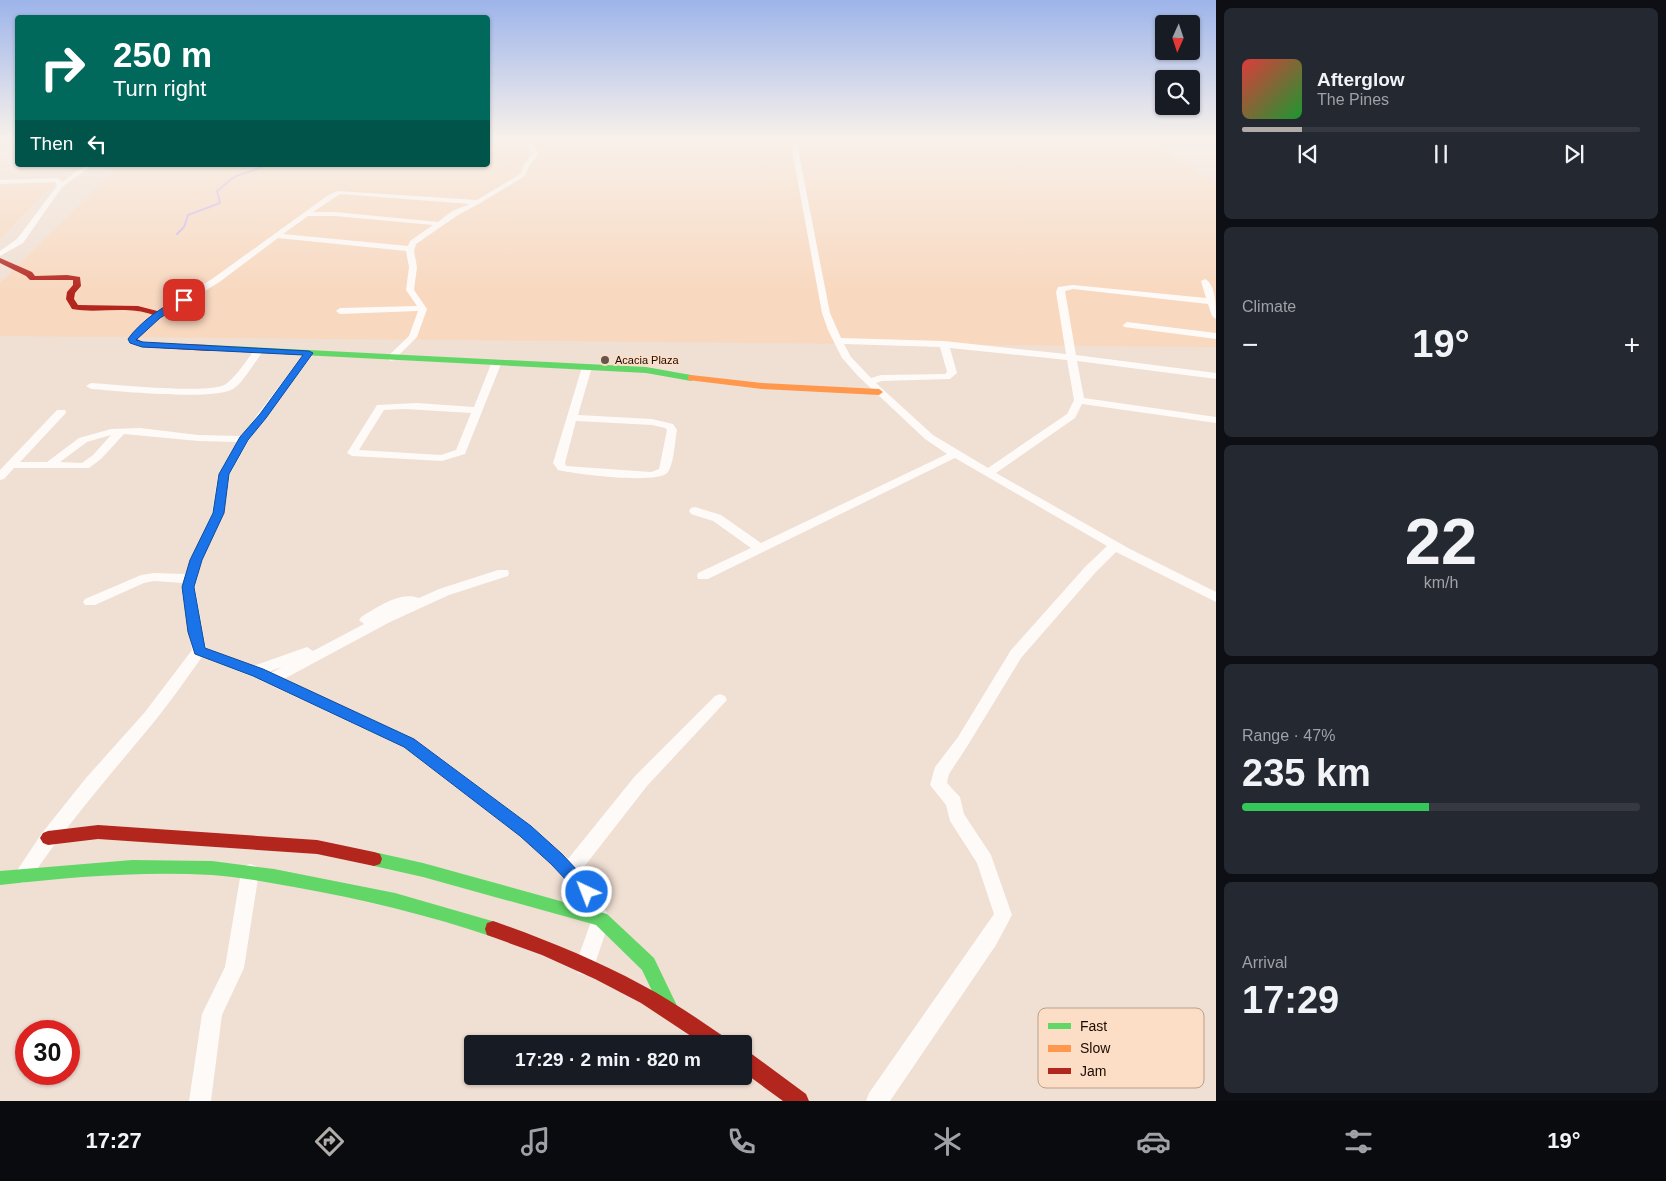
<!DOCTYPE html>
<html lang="en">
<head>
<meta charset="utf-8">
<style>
  body { margin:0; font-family:Helvetica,sans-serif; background:#242831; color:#f1f3f6; height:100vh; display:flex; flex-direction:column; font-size:19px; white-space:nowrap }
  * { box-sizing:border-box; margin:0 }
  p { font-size:16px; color:#9ea1a6 }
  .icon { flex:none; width:28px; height:28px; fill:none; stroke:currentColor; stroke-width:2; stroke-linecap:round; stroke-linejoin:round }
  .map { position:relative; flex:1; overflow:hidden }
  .panel { display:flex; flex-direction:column; gap:8px; padding:8px; background:#0d0f14; width:450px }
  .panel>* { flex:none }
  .guide { position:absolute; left:15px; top:15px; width:475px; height:152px; border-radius:5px; box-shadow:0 1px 4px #0004; background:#00695c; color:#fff; overflow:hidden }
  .needle { width:32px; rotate:183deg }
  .tools { position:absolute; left:1155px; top:15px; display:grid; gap:10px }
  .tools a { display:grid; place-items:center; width:45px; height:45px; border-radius:5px; background:#171b24; box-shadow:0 1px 4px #0004; font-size:25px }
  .speed { position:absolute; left:15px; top:1020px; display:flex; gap:10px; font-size:25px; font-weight:700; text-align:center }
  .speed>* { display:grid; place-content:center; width:65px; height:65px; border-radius:50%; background:#171b24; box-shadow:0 1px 4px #0004; line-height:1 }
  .speed .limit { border:8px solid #d22; background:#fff; color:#111 }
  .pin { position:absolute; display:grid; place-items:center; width:42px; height:42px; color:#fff; margin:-21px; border-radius:10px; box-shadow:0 2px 8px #0006 }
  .me { position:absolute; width:55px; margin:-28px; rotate:317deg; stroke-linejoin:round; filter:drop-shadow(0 0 4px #0008) }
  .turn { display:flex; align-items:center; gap:18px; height:105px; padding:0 15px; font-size:22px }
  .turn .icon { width:65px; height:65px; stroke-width:2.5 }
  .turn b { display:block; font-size:35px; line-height:42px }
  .then { display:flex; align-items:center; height:48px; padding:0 15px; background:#0003; gap:10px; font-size:19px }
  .big { font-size:38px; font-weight:800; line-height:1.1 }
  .panel .tile { flex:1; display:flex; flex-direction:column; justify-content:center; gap:8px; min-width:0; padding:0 18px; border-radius:8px; background:#242831 }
  .panel .dial { align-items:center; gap:0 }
  .dial b { font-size:65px; line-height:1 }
  .song { display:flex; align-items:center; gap:15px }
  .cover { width:60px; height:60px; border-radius:8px; background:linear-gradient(135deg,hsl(0 70% 55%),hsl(130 70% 35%)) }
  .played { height:5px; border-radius:2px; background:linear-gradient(90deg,#b2aca9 15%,#363941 15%) }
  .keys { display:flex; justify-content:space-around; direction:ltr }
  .heat { display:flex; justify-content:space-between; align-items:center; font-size:28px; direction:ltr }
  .charge { height:8px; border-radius:4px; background:linear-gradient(90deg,#34c759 47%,#363941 0) }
  .trip { position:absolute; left:464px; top:1035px; width:288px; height:50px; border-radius:5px; background:#171b24; box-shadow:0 1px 4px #0004; font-weight:800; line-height:50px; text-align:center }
  .tab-bar { display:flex; height:80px; justify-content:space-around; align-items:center; background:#090b0e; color:#9ea1a6 }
  .tab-bar .icon { width:35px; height:35px }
  .tab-bar .on { color:#b2aca9 }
  .tab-bar b { font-size:22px; color:#f1f3f6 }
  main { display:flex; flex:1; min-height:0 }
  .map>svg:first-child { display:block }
  .built { fill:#f8d8bf }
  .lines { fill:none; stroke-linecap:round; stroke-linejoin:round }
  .stream { stroke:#ceb3ed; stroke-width:2 }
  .street { fill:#fdfaf8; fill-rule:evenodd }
  .fast { fill:#63d668; fill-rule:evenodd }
  .slow { fill:#ff974d; fill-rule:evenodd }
  .jam { fill:#b3261e; fill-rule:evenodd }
  .route { fill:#1a73e8; stroke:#114b97 }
  .poi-dot { fill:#66554a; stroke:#fcdec7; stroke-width:2 }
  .labels { text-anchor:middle; stroke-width:4; stroke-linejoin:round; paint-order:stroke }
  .far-poi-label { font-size:11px; fill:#1b0b01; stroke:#fcdec7; text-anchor:start }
  .key { fill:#fcdec7; stroke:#b89f8c; stroke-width:1 }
  .key-label { font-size:14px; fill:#1b0b01 }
</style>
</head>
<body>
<main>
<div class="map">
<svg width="1216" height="1101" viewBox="0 0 1216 1101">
  <rect width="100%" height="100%" fill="#f0dfd3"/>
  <path class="built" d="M488,139H1144L1216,183V347L0,336V283L120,165H488Z
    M55,183L0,239V186Z"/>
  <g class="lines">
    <path class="stream" d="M177,234L184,227L188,215L220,203L217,191C223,187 227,182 233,178C242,172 254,173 263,165"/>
    <path class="street" d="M518,139C529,138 533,145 539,153L529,166L525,176L477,205L458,215L416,244L414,251L417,267L414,290L427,309L417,337L394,360L391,361L386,358L409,336L418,311L340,314L336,311L340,308L417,306L406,290L409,267L406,251L278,238L218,283L160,318L153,316L212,279L327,196L337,191L477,200L520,174L523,166L533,153L527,145ZM340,194L470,204L452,211L438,222L335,212H313ZM308,216H335L433,225L410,241L408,246L283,234Z
      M790,139H796L830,313L841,338L944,341L1066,354L1056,292L1058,287L1073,285L1206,298L1201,281L1205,279C1216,284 1216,307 1216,319L1212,316L1208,304L1073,289L1065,291L1076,355L1216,373V379L1077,361L1084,398L1216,417V423L1082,404L1075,418L996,473L1130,549L1216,592V602L1116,552L1095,573L1021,658L968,745L949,774L947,783L960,797L964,814L991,855L1012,915L996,945L890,1101H866L869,1093L994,914L977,863L950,821L946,805L930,785L935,767L958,737L1011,650L1085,567L1107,546L955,458L708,579H698L697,576L698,573L751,548L713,521L691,514L689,511L691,508L695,507L721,515L761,543L947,454L925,439L858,376L842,358L828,330L822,313ZM844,344L940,347L947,372L945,374L881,375L871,378L851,357ZM950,348L1067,360L1074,400L1067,414L988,468L933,435L876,383L882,381L950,379L957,373Z
      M86,165H93L62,187L23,243L0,256V251L17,239L57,186L55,182L0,184V180L58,178L62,182Z
      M1127,322L1216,333V339L1124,327L1123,325Z
      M259,347L264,350C256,360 243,383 233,389C213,401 119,391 91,389L86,386L91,383C115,384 211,395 226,384C236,377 248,358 256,348Z
      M309,350L314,353L249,440L230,474L224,513L202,560L195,587L206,648L253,666L307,647L313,651L364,624L359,620L361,617C377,608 399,591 419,598L439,589L498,570H508L509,573L508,576L449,595L390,622L284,679L415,739L532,826L568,859L635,776L715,696L720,694L725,696L727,700L647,786L580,872L593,886L610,919L592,973L585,975L578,973L575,966L592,919L581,898L551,864L520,836L403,747L253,677L202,657C186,679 171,701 154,722C111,774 67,824 29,881L23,883L17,881L14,875L42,833L86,778L145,712L192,650L181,587L183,583L154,581L144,583L95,605H85L83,602L85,599L141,575L154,573L185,574L190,560L212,513L218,474L237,442L198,441L124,434L101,459L89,468H14L4,479L0,480V470L57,410H65L66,412L65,414L20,462H47L79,438L111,429L140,428L198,435L241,436L306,351ZM111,435L93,455L82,463L60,462L87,442ZM282,667L271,673L268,672Z
      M496,361L501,364L465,454L442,461L352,456L347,453L377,405L417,403L474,407L491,364ZM405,409L471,413L456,450L441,455L359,450L384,410Z
      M587,364L592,367L578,415L652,419L673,424L677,430C675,440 674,464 668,472C660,485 574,474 558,470L553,463L582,367ZM576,421L652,425L665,428L667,430L659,469L651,472L566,466L565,463Z
      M250,864L256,866L259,872L244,968L222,1015L211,1101H189L202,1014L225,967L241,872L244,866Z"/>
    <path class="fast" d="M210,345L646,367L691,375L695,378L691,381L646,373L207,350V346Z
      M374,852L423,863L607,914L654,958L680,1012L677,1018L671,1021L665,1018L642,970L596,925L423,877L374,866L368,864L366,859L368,854Z
      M132,860L212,861L274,869L395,893L499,923L501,929L499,935L493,937C428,915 362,899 294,887C267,882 240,877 212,875C141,871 70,877 0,885V871Z"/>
    <path class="slow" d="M691,375L762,383L879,389L883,392L879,395L762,389L688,380V376Z"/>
    <path class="jam" d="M0,258L32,272L35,276L67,275L80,277L81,286L75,293L74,299L78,305L138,306L161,312V316L137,339L144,343L210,345L214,348L210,351L142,347L128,339L153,315C127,305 99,314 72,309L66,299L67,292L73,285V280H30L26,276L0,263Z
      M98,825L317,840L374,852L380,854L382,859L380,864L374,866L317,854L98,839L48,845L43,843L40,838L43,833L48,831Z
      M493,921C544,939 594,959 642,985C671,1000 698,1019 726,1038L729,1044H703L641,1003L595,979L542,955L487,935L485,929L487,923Z
      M742,1050L749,1052L806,1094L809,1101H783L742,1071Z"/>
  </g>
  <linearGradient id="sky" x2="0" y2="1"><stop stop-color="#9db4ea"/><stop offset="0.47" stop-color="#f8f1eb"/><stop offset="1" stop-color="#f8f1eb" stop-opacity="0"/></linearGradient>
  <rect width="1216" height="293" fill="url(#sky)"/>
  <path class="route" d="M184,297L187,298V301L160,318L136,340L143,342L309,351L313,353L266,418L248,440L229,474L224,513L202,560L194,587L205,648L263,669L414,739L531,826L562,854L593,887L596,892L593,897L587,900L582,897L551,864L520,836L404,747L253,676L195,654L188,632L182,587L190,560L213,513L219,474L240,437L260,414L303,355L142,347L130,343L128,339C140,322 165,304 184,297Z"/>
  <circle class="poi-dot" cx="605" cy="360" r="5"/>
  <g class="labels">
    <g class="far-poi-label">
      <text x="615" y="364">Acacia Plaza</text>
    </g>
  </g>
  <rect x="1038" y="1008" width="166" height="80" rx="8" class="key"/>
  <rect x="1048" y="1023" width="23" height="6" fill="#63d668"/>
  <rect x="1048" y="1045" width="23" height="7" fill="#ff974d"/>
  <rect x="1048" y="1068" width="23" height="6" fill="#b3261e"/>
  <g class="key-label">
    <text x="1080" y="1031">Fast</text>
    <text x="1080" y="1053">Slow</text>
    <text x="1080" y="1076">Jam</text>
  </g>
</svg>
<div class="tools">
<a><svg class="needle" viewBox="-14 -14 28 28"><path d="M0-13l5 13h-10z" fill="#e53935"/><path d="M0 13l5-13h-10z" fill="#9ea1a6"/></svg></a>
<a><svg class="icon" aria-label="search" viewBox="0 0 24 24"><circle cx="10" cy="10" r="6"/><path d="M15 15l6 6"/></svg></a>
</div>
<div class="speed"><div class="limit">30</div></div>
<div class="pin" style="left:184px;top:300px;background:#d93025"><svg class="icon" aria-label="arrive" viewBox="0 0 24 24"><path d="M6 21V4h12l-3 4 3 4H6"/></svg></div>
<svg class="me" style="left:587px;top:892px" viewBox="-20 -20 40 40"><circle r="17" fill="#1a73e8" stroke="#fff" stroke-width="3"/><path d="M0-11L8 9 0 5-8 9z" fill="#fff"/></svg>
<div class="trip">17:29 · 2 min · 820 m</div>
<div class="guide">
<div class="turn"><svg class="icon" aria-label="right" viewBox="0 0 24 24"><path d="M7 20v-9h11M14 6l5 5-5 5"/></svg><div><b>250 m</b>Turn right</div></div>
<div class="then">Then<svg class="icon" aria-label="left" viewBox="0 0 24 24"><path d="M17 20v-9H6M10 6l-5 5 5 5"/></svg></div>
</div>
</div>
<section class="panel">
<div class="tile">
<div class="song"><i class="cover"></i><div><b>Afterglow</b><p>The Pines</p></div></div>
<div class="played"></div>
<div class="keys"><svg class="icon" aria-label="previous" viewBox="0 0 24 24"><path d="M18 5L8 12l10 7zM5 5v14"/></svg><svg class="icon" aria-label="pause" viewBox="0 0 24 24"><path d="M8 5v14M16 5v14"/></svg><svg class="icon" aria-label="next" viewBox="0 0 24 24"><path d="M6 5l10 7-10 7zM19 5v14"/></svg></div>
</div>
<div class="tile"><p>Climate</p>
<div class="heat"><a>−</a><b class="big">19°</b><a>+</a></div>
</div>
<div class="tile dial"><b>22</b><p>km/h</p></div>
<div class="tile"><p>Range · 47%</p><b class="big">235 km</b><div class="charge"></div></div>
<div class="tile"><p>Arrival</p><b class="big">17:29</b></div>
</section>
</main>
<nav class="tab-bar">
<b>17:27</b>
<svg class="icon on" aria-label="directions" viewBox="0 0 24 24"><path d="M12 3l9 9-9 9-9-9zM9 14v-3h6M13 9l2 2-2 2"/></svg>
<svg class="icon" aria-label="music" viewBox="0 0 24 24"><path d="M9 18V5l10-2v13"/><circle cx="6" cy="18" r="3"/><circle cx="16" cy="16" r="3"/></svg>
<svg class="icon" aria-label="phone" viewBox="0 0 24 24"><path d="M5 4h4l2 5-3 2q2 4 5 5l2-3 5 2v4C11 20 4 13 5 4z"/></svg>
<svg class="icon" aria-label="climate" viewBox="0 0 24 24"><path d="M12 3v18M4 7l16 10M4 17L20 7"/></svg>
<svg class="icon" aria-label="car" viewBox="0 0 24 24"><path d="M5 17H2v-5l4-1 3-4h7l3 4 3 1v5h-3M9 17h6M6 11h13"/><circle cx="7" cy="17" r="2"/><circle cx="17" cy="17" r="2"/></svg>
<svg class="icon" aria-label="filters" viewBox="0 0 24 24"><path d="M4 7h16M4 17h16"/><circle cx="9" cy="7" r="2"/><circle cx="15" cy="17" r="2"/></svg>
<b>19°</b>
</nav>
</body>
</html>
